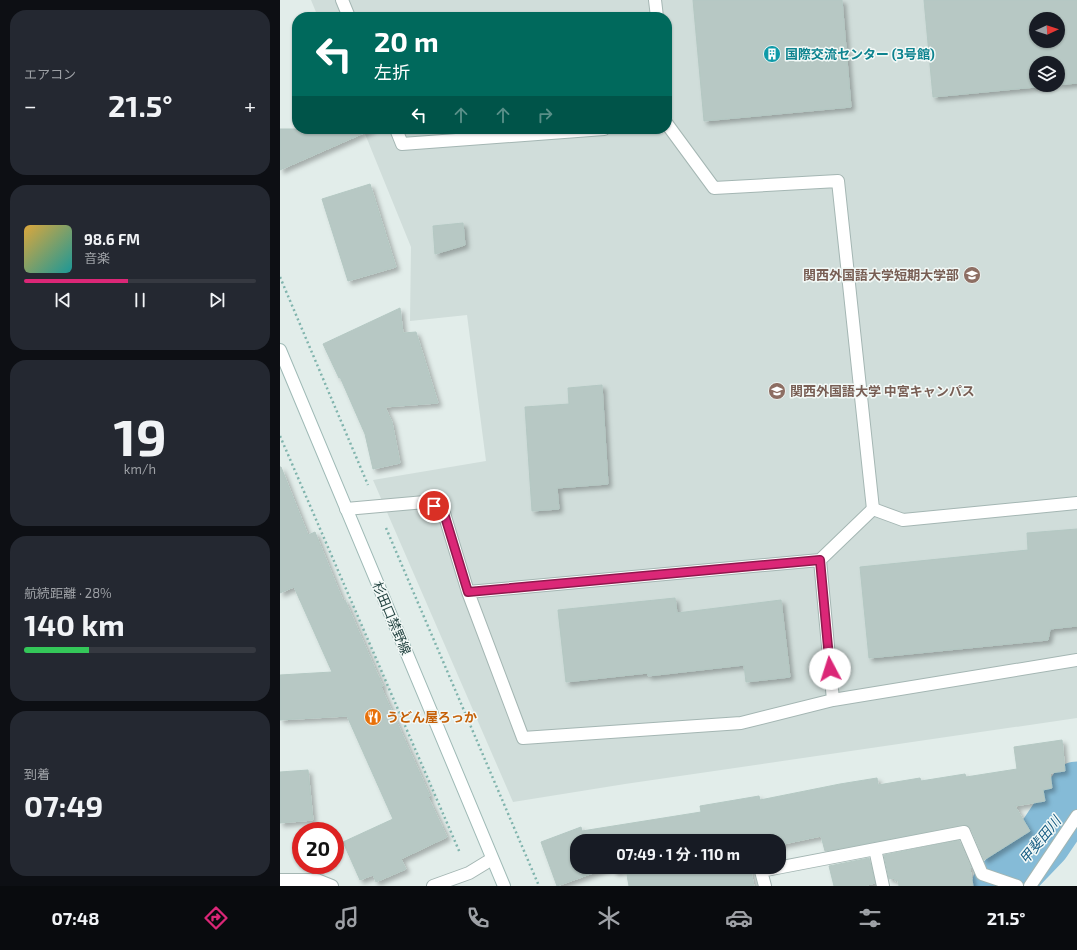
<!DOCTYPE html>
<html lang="ja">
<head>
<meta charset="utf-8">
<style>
  body { margin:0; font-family:"Exo 2","Noto Sans JP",sans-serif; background:#242831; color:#f1f3f6; height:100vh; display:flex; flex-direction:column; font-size:15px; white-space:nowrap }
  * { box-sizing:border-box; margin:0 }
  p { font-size:13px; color:#9ea1a6 }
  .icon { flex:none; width:22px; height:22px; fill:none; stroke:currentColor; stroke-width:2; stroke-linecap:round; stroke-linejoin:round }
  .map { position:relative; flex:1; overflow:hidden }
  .drawer { display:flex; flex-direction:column; gap:10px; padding:10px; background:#0d0f14; width:280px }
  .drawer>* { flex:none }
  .top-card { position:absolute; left:12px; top:12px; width:380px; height:122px; border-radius:16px; box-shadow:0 1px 3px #0004; background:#00695c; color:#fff; overflow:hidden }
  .needle { width:26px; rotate:87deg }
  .fabs { position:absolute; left:749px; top:12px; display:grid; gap:8px }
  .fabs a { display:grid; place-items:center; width:36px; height:36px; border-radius:50%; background:#171b24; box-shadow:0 1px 3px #0004; font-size:20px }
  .speed { position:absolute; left:12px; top:822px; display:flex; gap:8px; font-size:20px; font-weight:700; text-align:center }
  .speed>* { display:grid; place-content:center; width:52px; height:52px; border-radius:50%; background:#171b24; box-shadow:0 1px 3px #0004; line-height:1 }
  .speed .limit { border:6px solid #d22; background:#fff; color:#111 }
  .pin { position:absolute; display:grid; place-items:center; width:34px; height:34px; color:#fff; margin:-17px; border:2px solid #fff; border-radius:50%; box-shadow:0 1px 4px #0007 }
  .me { position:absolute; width:44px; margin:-22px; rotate:355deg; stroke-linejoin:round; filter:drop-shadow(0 0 3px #0008) }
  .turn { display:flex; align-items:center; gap:14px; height:84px; padding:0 16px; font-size:18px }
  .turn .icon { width:52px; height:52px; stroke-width:2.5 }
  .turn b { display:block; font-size:28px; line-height:34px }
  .lanes { display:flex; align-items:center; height:38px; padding:0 16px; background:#0003; justify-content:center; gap:20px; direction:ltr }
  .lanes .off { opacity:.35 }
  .big { font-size:30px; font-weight:700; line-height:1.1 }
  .drawer .widget { flex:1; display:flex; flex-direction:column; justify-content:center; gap:6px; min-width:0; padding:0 14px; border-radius:16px; background:#242831 }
  .drawer .dial { align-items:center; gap:0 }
  .dial b { font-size:52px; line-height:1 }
  .song { display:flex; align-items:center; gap:12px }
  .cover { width:48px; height:48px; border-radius:6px; background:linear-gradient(135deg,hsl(40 70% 55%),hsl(180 70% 35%)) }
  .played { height:4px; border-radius:2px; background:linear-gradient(90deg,#db2777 45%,#363941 45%) }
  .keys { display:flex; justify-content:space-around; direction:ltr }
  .heat { display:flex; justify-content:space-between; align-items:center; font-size:22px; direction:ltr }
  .charge { height:6px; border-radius:3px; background:linear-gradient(90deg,#34c759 28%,#363941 0) }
  .trip { position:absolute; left:290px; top:834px; width:216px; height:40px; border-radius:16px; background:#171b24; box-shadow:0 1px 3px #0004; font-weight:700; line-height:40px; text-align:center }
  .dock { display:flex; height:64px; justify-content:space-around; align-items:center; background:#090b0e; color:#9ea1a6 }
  .dock .icon { width:28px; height:28px }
  .dock .active { color:#db2777 }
  .dock b { font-size:18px; color:#f1f3f6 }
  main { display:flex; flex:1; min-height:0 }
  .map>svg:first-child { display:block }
  .built { fill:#d0ddda; fill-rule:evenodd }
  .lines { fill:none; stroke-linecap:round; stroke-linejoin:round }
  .river { stroke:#85bbd7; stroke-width:57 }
  .building { fill:#b7c8c4; stroke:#b4c8c3; fill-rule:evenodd; filter:url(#shadow) }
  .service-casing { stroke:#a4b6b3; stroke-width:14 }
  .pedestrian-casing { stroke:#a4b6b3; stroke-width:14 }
  .minor-casing { stroke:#a4b6b3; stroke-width:14 }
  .secondary-casing { stroke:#9fbab6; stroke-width:14 }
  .path { stroke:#80b4ad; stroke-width:2.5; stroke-dasharray:2 3; stroke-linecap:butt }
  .service { stroke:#fff; stroke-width:12 }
  .pedestrian { stroke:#fff; stroke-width:12 }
  .minor { stroke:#fff; stroke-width:12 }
  .secondary { stroke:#fff; stroke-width:12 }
  .route-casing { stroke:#8e194d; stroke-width:10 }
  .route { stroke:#db2777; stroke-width:7 }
  .labels { text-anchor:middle; stroke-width:3; stroke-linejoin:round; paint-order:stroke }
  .culture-label { font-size:13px; font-weight:bold; fill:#0d838f; stroke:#f3f9f7; text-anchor:start }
  .education-label { font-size:13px; font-weight:bold; fill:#785e54; stroke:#f3f9f7; text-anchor:end }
  .street-label { font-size:13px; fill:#20403e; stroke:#f3f9f7 }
  .food-label { font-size:13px; font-weight:bold; fill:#c56008; stroke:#f3f9f7; text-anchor:start }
  .water-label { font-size:14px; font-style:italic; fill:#155b82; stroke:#f3f9f7 }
</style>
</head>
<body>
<main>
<section class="drawer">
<div class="widget"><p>エアコン</p>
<div class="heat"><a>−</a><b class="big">21.5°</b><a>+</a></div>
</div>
<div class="widget">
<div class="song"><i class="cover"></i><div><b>98.6 FM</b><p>音楽</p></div></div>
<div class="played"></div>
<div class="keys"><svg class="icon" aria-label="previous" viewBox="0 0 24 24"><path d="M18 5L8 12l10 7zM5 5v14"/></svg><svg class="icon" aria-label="pause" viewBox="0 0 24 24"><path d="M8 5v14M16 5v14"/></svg><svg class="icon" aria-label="next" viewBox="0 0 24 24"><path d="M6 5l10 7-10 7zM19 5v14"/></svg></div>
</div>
<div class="widget dial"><b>19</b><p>km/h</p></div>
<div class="widget"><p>航続距離 · 28%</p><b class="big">140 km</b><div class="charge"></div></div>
<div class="widget"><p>到着</p><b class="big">07:49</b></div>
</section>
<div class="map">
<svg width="797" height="886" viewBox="0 0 797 886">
  <defs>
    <filter id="shadow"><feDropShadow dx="3.5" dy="3.5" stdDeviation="2" flood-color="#0004"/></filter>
  </defs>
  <rect width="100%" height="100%" fill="#e2edea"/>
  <path class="built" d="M31,0H797V718L345,784L233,802L93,480L206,461L187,315L130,321L131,247L83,129H387V17H38ZM756,19H778V41H756ZM756,63H778V85H756Z"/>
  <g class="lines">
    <path class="river" d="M720,886L763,841L797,790"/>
  </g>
  <path class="building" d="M413,0H562L571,107L424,121Z
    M644,0H797V83L653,97ZM756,19H778V41H756ZM756,63H778V85H756Z
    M0,129H93L0,170Z
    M90,184L116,267L68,281L42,199Z
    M183,223L185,245L155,254L153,226Z
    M120,308L123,333L136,332L158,403L105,407L112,422L120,463L93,469L85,434L60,377L59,378L43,344Z
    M322,385L328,484L277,488L279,509L252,511L245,407L289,404L288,388Z
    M0,467H1L28,535L35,532L63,601L65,600L96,671L103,686L101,687L150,796L148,797L167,837L121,859L126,869L96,882L93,875L80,880L63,842L113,819L67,716L0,720V675L52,672L14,587L0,593Z
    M797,529V626L770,629L768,640L589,658L580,567L748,550L747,533Z
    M395,598L397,613L501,600L510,677L466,682L464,665L368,676V673L286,682L278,610Z
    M782,740L785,771L770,773L772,788L763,790L765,801L735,806L750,831L704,860L691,829L686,825L545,851L541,836L499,845V841H297V867H330L277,886L261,842L301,827L302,831L421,812L420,806L479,796L480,800L560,784L597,778L598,785L640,778L641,781L685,774L686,777L737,769L734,747Z
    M28,770L33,820L0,823V772Z
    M679,840L691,868L690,869L693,886H619L618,880L615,881L614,878L609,879L604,855Z
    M589,858L595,883L584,886H554L549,866Z
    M333,867H470L474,886H349L346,870L334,872Z"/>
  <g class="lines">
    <g class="service-casing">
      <path id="service" d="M66,509L145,502L163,510L188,592L540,560L593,509L623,520L797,503
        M540,560L553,700
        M188,592L243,738L461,723L553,700L797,660"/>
    </g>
    <g class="pedestrian-casing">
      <path id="pedestrian" d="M62,0L69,17
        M375,0L377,17
        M387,124L434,188L558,181L593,509
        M116,129L122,144L324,129"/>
    </g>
    <g class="minor-casing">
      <path id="minor" d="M595,849L603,886
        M0,880H37L52,886
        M153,886L189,873L212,859
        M485,886L481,871L684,832L702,874L737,886
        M750,886L797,816"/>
    </g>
    <g class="secondary-casing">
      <path id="secondary" d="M0,350L224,886"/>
    </g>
    <path class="path" d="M0,277L88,485
      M0,436L180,853
      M106,528L259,886"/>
    <use href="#service" class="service"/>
    <use href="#pedestrian" class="pedestrian"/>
    <use href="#minor" class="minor"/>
    <use href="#secondary" class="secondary"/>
  </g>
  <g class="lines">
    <g class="route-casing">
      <path id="route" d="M154,506L163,510L188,592L540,560L550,669"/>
    </g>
    <use href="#route" class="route"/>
  </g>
  <defs>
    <g id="building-disc" transform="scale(0.9)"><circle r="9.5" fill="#0f9aa8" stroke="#f3f9f7"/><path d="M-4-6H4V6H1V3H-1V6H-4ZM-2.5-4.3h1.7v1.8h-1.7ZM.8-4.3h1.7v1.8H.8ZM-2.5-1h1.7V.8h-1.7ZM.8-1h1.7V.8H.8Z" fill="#fff"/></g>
    <g id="university-disc" transform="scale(0.9)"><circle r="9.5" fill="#8d6e63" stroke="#f3f9f7"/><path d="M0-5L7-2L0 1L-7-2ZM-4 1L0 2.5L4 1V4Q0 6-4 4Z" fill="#fff"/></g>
    <g id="restaurant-disc" transform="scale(0.9)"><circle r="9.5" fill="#e8710a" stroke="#f3f9f7"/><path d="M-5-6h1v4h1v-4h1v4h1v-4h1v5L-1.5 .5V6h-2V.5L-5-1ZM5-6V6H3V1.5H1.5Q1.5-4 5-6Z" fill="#fff"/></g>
  </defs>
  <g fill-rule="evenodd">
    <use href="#building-disc" x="492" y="54"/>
    <use href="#university-disc" x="692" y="275"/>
    <use href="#university-disc" x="497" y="391"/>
    <use href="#restaurant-disc" x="93" y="717"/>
  </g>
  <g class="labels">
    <g class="culture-label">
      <text x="505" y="59">国際交流センター (3号館)</text>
    </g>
    <g class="education-label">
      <text x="679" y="280">関西外国語大学短期大学部</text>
      <text x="510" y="396" text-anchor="start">関西外国語大学 中宮キャンパス</text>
    </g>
    <g class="street-label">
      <text transform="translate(112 618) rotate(67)" y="5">杉田口禁野線</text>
    </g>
    <g class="food-label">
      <text x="106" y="722">うどん屋ろっか</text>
    </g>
    <g class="water-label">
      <text transform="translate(760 840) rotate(-51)" y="5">甲斐田川</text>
    </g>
  </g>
</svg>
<div class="fabs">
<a><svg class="needle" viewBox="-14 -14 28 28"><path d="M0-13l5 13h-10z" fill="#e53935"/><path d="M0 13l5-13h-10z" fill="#9ea1a6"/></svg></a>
<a><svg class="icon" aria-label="layers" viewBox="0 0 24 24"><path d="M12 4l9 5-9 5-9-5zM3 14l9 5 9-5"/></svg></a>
</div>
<div class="speed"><div class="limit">20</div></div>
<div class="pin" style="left:154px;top:506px;background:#d93025"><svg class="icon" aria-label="arrive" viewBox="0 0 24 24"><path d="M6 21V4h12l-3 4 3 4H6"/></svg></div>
<svg class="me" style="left:550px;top:669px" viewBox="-20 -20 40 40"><circle r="19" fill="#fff"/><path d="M0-13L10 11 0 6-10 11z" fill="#db2777"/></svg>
<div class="trip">07:49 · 1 分 · 110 m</div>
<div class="top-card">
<div class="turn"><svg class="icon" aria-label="left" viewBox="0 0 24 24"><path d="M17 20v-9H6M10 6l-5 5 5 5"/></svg><div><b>20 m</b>左折</div></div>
<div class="lanes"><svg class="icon" aria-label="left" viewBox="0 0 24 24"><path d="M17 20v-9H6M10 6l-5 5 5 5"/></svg><svg class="icon off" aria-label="ahead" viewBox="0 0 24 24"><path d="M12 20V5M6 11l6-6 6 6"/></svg><svg class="icon off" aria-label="ahead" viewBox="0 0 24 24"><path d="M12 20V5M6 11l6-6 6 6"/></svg><svg class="icon off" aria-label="right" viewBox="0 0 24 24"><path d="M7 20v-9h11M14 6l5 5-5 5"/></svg></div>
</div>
</div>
</main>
<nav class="dock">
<b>07:48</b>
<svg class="icon active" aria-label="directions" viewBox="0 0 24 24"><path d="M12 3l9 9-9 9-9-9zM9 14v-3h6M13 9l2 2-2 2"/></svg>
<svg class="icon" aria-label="music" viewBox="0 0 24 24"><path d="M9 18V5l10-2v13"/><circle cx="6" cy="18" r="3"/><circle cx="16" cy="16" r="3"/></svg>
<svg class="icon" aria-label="phone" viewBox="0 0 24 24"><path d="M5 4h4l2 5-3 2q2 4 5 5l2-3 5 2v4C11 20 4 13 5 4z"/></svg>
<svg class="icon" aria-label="climate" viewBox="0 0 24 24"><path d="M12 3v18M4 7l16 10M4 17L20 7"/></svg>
<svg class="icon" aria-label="car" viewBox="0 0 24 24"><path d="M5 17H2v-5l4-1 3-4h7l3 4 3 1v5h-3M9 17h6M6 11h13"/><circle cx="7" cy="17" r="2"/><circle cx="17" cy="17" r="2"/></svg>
<svg class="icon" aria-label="filters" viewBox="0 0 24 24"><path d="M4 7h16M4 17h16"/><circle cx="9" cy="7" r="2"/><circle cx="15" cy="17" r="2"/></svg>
<b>21.5°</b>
</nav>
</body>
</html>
